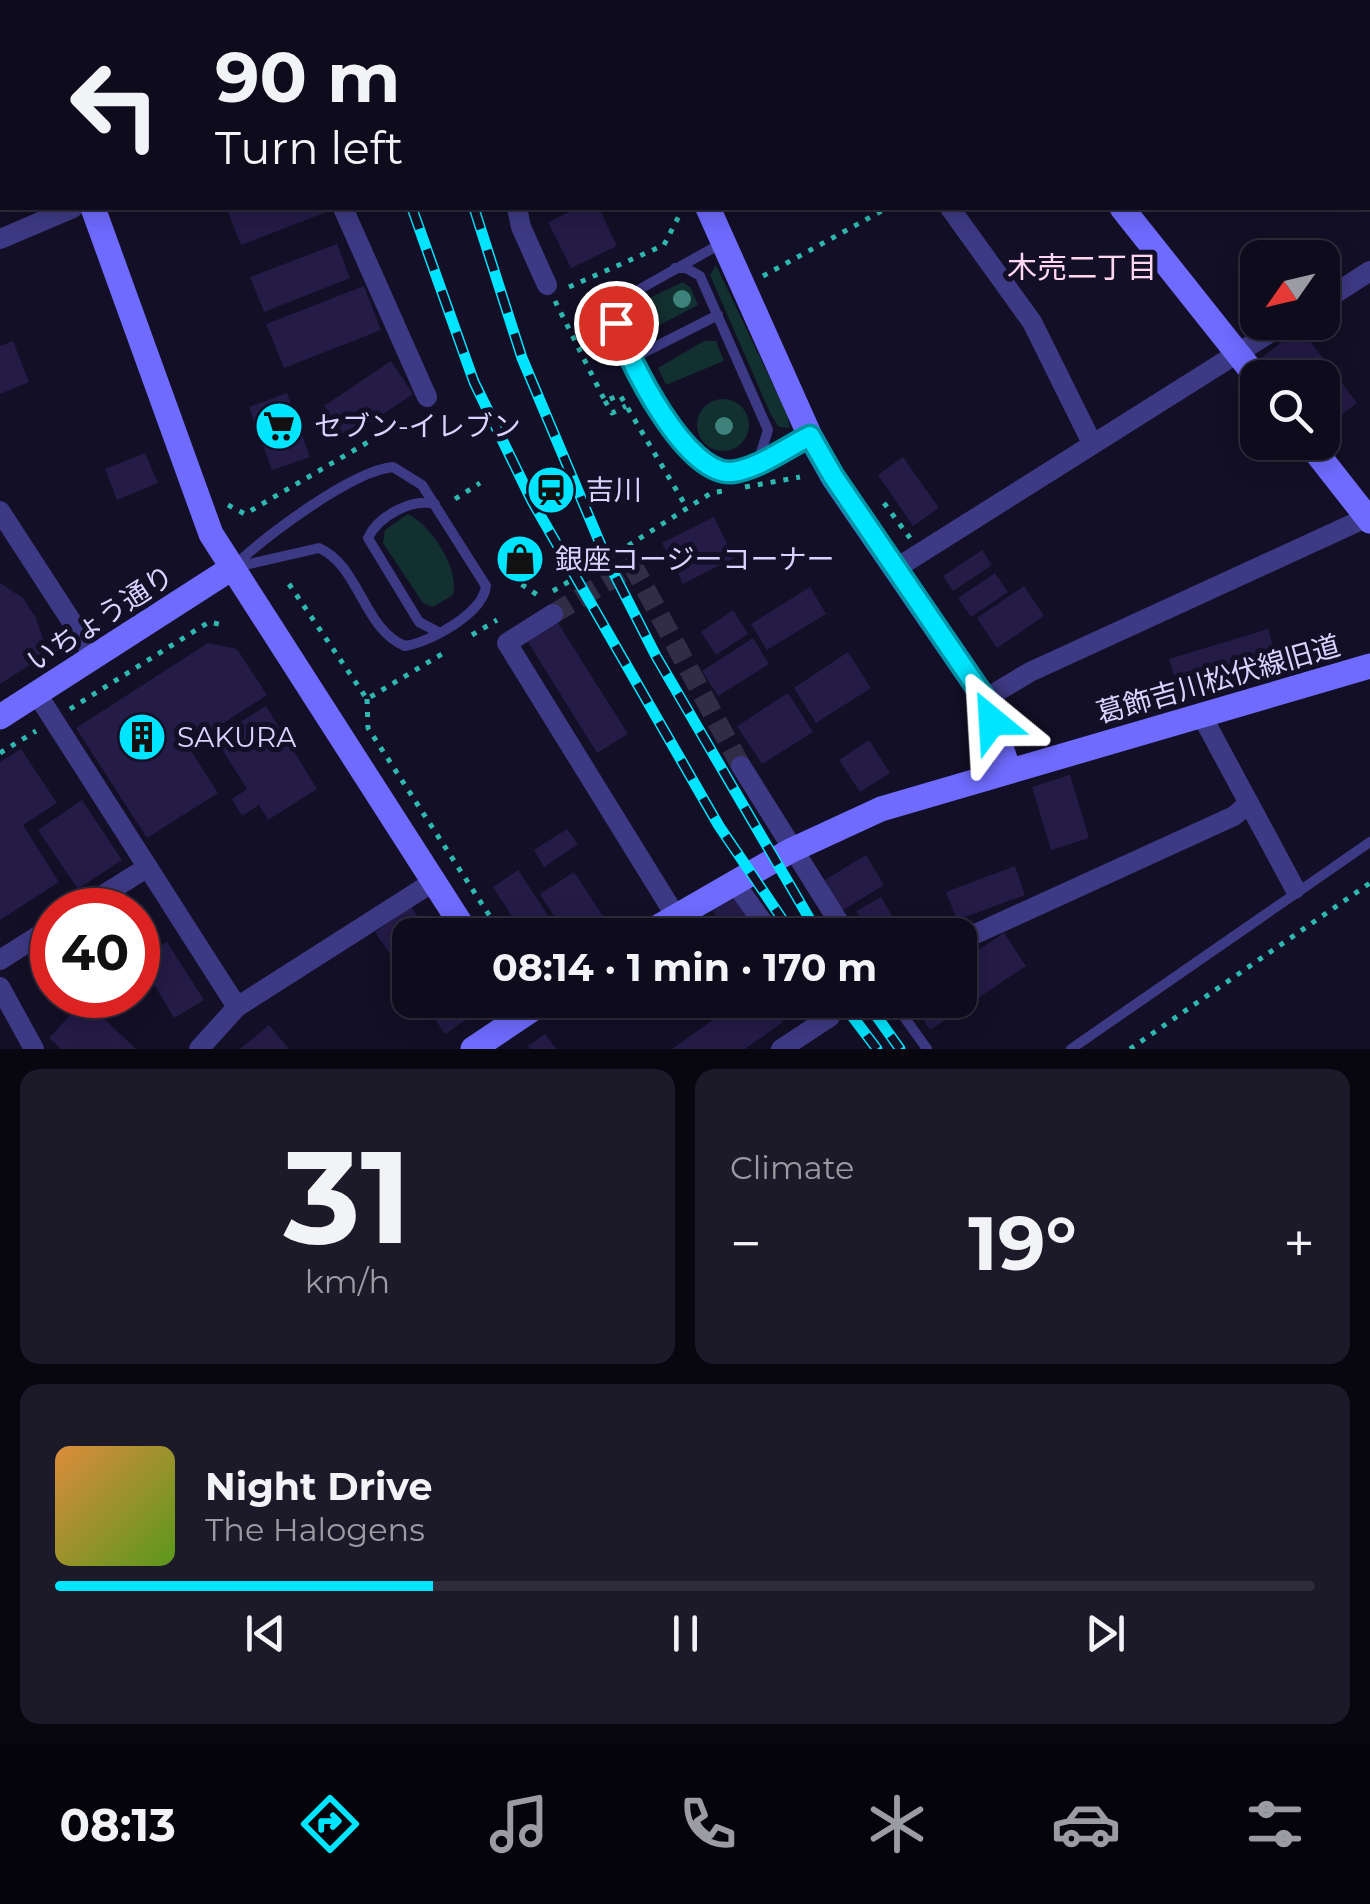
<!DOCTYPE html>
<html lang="en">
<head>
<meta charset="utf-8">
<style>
  body { margin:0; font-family:Montserrat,"Noto Sans JP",sans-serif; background:#1c1929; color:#f1f3f6; height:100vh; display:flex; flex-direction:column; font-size:38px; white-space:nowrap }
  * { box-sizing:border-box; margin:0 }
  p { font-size:32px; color:#9b9ba3 }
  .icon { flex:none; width:55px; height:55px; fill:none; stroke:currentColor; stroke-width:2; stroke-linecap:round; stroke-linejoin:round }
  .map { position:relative; height:1049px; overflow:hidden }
  .side { display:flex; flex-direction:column; gap:20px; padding:20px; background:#08060f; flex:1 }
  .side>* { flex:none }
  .top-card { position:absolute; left:0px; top:0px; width:1370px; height:210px; box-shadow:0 5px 25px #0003,0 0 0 2px #2e2b3b; background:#0e0b1c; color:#f1f3f6; overflow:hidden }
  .needle { width:65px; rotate:236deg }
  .fabs { position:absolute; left:1240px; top:240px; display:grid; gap:20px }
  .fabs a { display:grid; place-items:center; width:100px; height:100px; border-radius:20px; background:#0e0b1c; box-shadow:0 5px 25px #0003,0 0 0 2px #2e2b3b; font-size:50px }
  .speed { position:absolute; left:30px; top:888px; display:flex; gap:20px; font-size:50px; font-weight:700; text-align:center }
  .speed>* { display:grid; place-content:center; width:130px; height:130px; border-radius:50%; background:#0e0b1c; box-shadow:0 5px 25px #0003,0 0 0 2px #2e2b3b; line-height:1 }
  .speed .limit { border:15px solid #d22; background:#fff; color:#111 }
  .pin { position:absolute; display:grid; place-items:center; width:85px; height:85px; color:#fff; margin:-42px; border:5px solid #fff; border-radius:50%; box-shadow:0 2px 10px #0007 }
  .me { position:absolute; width:110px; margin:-55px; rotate:333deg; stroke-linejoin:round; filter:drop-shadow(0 0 8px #0008) }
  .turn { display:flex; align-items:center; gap:35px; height:210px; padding:0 50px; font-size:45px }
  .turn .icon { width:130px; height:130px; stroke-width:2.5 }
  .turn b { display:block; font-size:70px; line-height:85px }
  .big { font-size:75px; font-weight:700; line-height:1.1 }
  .side .tile { flex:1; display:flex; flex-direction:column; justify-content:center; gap:15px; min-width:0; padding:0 35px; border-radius:20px; background:#1c1929 }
  .side .dial { align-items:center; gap:0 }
  .dial b { font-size:130px; line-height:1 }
  .song { display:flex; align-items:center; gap:30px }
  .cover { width:120px; height:120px; border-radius:15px; background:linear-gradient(135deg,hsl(30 70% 55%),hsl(90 70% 35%)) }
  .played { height:10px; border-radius:5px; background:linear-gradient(90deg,#00e5ff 30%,#2e2b3b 30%) }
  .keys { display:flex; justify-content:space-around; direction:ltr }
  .heat { display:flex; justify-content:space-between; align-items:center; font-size:55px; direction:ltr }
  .side .tiles { flex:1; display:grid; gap:20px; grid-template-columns:1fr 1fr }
  .tile:last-child { grid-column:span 2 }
  .trip { position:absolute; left:392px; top:918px; width:585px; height:100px; border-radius:20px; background:#0e0b1c; box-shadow:0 5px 25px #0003,0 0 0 2px #2e2b3b; font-weight:700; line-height:100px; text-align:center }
  .tab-bar { display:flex; height:160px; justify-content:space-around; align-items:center; background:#06040b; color:#9b9ba3 }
  .tab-bar .icon { width:70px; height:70px }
  .tab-bar .selected { color:#00e5ff }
  .tab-bar b { font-size:45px; color:#f1f3f6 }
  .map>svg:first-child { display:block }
  .green { fill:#12302f }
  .building { fill:#241b47 }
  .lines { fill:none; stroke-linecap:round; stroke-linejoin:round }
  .street-tunnel { stroke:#312d47; stroke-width:20; stroke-dasharray:20 10; stroke-linecap:butt }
  .path { stroke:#2fb8b0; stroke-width:5; stroke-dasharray:5 8; stroke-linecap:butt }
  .lane { stroke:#3d3a85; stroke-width:10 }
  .street { stroke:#3d3a85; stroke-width:20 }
  .secondary { stroke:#6f6bff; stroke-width:25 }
  .rail-casing { stroke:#00e5ff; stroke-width:11 }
  .rail { stroke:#130f26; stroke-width:8; stroke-dasharray:22; stroke-linecap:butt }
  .tree { fill:#3d827b }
  .route-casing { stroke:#0095a6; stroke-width:25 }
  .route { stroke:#00e5ff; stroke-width:18 }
  .labels { text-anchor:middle; stroke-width:10; stroke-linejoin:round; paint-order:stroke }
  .poi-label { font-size:28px; fill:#d9d4ff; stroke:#130f26; text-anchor:start }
  .street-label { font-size:28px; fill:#d9d4ff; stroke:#130f26 }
  .neighbourhood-label { font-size:30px; fill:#ffd6f0; stroke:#130f26 }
</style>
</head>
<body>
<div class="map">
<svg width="1370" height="1049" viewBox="0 0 1370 1049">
  <rect width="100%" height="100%" fill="#130f26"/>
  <path class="green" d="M716,265L787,414L790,428L779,427L771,415L710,275Z
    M683,282L691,288L698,305L646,332L639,310L647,299Z
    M704,341H716L724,361L666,385L658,368Z
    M697 425a26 26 0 1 1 52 0a26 26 0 1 1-52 0Z
    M408,514C431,525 460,569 453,595L433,607L423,603L383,543L385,530Z"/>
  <path class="building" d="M226,208H326L327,212L241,245Z
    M578,208H599L617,246L571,268L548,222Z
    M337,244L350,278L264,312L250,277Z
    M364,286L381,330L284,368L266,324Z
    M1300,328L1357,403L1322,430V378H1276L1261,358Z
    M13,341L29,382L0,394V346Z
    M391,361L413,394L346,439L324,406Z
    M287,393L310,457L272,470L249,407Z
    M145,453L158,483L117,500L105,469Z
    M903,457L939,508L913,526L878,475Z
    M714,517L734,558L683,584L662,543Z
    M982,550L992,565L953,591L943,576Z
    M995,573L1008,592L971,617L958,598Z
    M0,583L23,598L36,618L48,653L0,684Z
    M1024,586L1044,616L997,648L977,618Z
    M810,587L826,614L767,650L751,624Z
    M733,610L748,634L716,655L701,632Z
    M558,623L628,734L597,753L528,642Z
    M1268,629L1280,670L1182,700L1169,659Z
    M753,638L769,664L718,696L702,671Z
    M208,643L237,649L267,695L188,746L218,793L147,838L76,728Z
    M848,652L871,688L816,723L794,688Z
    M788,693L813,732L762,764L737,726Z
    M266,706L317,789L268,820L259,805L242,816L232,799L247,789L215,738Z
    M869,740L890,773L860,792L839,760Z
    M21,749L57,803L23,825L59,882L0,920V762Z
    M1070,775L1089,838L1051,850L1032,787Z
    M82,800L122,860L78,889L38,830Z
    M567,829L578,844L544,867L534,850Z
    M866,855L884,885L838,913L820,883Z
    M1015,866L1025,895L957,920L946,892Z
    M518,870L561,935H524L493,887Z
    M574,872L608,924L591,935H566L540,894Z
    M737,894L765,935H729L712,911Z
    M881,897L900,929L890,935H871L856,911Z
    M411,907L430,935H410L407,979L375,932Z
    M1004,933L1026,966L930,1030L910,1000H960V962Z
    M167,942L204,1000L174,1018L139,959Z
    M84,1000L136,1049H61L49,1038Z
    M422,1000H472L479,1011L445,1034Z
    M741,1000H767L783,1022L745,1049H672Z
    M777,1000H807L811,1006L791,1020Z
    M269,1025L289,1049H240Z
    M545,1034L556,1049H530L528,1046Z"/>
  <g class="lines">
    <path class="street-tunnel" d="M553,614L633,566L741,766"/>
    <path class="path" d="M1126,2L1129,0
      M763,276L887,208
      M569,287L664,245L683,208
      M555,301L605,401L620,395L687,508
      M605,401L612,413L626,406
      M745,487L800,477
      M455,499L480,483
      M884,503L910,538
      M228,505L245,514L387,431L414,424
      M633,566L623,549L711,493L724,491
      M500,570L539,596
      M289,584L367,699L442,654
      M553,591L623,549
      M472,635L497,620
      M367,699L368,728L502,935
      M70,709L209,622L223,625
      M0,753L36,731
      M1130,1049L1370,883"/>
    <path class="lane" d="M722,243L624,298L617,311L621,338L694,458L720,471L732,472L810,436
      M675,268H686L700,276L768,430L759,459
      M633,358L718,315
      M393,467L422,485L486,586C483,613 431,642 405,646C363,629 360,566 319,548L232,568C263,538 351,471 393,467Z
      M435,504C412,498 378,516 368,538L419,622L438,632
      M892,1000L927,1049
      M1071,1049L1370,842"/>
    <path class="street" d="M774,0L776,2
      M1351,2L1354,0
      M343,208L427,397
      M517,208L521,227L547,285
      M950,208L1032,322L1091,441
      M0,239L73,208
      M1322,302L1370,271
      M0,511L94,656
      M895,569L1287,322
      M553,614L507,643L675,915
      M37,694L237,1007
      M985,699L1030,672L1370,516
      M1202,716L1295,889
      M741,766L847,935
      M734,882L772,935
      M79,910L148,867
      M960,941L1234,816L1249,803
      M0,960L52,927
      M0,987L34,1049
      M199,1049L237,1007L433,882
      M781,1049L830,1017L819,1000"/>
    <path class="secondary" d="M19,0L20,2
      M249,0V2
      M487,0V2
      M929,0L932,2
      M655,2L658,0
      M93,208L211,534L468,935
      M708,208L810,436L833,477L985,699L1009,771
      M1122,208L1258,379
      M1308,442L1370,521
      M0,717L232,568
      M644,935L790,851L881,809L1370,666
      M473,1049L546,1000"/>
    <g class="rail-casing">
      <path id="rail" d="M338,0L339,2
        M416,0V2
        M412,208L474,382L532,501L719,826L793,935
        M474,208L522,358L608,562L656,656L819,935
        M840,1000L877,1049
        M865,1000L900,1049"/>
    </g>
    <use href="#rail" class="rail"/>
  </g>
  <g class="tree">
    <circle cx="682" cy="299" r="9"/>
    <circle cx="724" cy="426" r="9"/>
  </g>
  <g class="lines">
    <g class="route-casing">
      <path id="route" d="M616,323C629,361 686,476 732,472C758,469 787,447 810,436L833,476L985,699L992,721"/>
    </g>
    <use href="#route" class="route"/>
  </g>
  <defs>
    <g id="supermarket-disc" transform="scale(2.5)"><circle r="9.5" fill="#00e5ff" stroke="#130f26"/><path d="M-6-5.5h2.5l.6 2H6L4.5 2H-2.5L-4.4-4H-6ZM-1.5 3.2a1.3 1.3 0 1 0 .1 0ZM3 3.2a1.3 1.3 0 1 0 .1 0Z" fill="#111"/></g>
    <g id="station-disc" transform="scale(2.5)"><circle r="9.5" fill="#00e5ff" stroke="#130f26"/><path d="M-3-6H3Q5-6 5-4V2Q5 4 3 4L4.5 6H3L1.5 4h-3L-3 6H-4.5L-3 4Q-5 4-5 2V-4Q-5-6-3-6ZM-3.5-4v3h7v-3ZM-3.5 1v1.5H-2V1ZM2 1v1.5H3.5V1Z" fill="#111"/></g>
    <g id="shop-disc" transform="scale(2.5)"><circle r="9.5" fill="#00e5ff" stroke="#130f26"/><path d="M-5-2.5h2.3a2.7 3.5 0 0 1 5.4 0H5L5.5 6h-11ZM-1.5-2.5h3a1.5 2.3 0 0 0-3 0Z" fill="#111"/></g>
    <g id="building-disc" transform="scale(2.5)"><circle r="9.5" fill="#00e5ff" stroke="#130f26"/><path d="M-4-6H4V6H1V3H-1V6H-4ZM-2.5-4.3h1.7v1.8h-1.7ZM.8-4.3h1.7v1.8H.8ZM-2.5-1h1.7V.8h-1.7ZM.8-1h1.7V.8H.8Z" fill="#111"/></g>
  </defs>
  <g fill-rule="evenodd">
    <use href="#supermarket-disc" x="279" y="426"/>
    <use href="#station-disc" x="551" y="490"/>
    <use href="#shop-disc" x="520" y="559"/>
    <use href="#building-disc" x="142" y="737"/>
  </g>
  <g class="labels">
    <g class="poi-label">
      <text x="314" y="436">セブン-イレブン</text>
      <text x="586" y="500">吉川</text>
      <text x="555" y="569">銀座コージーコーナー</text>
      <text x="177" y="747">SAKURA</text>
    </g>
    <g class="street-label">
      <text transform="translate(100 618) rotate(-33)" y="10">いちょう通り</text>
      <text transform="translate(1218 679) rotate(-16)" y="10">葛飾吉川松伏線旧道</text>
    </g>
    <g class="neighbourhood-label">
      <text x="1082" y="278">木売二丁目</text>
    </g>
  </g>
</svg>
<div class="fabs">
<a><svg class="needle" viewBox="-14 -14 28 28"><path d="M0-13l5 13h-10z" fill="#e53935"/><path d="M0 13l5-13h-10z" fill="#9b9ba3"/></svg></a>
<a><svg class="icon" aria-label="search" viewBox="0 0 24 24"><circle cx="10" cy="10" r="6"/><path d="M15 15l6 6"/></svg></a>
</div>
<div class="speed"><div class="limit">40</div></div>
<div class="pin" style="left:616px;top:323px;background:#d93025"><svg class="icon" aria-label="arrive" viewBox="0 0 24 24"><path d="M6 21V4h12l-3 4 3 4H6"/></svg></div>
<svg class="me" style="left:992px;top:721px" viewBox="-20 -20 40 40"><path d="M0-17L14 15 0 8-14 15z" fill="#00e5ff" stroke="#fff" stroke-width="4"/></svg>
<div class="trip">08:14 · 1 min · 170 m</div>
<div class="top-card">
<div class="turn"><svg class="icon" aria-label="left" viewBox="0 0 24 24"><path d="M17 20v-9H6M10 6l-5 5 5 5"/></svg><div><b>90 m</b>Turn left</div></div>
</div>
</div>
<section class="side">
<div class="tiles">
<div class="tile dial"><b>31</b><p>km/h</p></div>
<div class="tile"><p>Climate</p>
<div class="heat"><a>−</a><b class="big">19°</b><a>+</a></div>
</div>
<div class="tile">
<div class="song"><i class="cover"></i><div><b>Night Drive</b><p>The Halogens</p></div></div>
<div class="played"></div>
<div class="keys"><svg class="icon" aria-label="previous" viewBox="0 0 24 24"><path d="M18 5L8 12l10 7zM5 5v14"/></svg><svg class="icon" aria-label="pause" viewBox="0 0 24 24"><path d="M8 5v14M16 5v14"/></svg><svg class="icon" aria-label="next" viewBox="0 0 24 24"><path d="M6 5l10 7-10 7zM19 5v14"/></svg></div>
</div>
</div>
</section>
<nav class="tab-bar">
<b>08:13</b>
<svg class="icon selected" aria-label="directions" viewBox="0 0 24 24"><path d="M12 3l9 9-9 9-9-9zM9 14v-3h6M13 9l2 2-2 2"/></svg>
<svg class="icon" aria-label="music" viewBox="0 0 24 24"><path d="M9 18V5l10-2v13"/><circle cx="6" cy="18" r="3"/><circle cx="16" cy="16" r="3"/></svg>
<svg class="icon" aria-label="phone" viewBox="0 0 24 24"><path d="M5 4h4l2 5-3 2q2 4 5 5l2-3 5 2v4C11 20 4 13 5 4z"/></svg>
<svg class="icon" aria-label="climate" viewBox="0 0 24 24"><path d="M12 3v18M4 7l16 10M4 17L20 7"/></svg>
<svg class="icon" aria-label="car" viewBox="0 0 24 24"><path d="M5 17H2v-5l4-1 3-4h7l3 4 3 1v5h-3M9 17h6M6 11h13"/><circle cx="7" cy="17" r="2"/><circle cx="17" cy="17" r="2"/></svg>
<svg class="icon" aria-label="filters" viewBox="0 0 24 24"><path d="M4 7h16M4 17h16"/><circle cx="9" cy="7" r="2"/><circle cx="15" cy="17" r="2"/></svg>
</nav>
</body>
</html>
